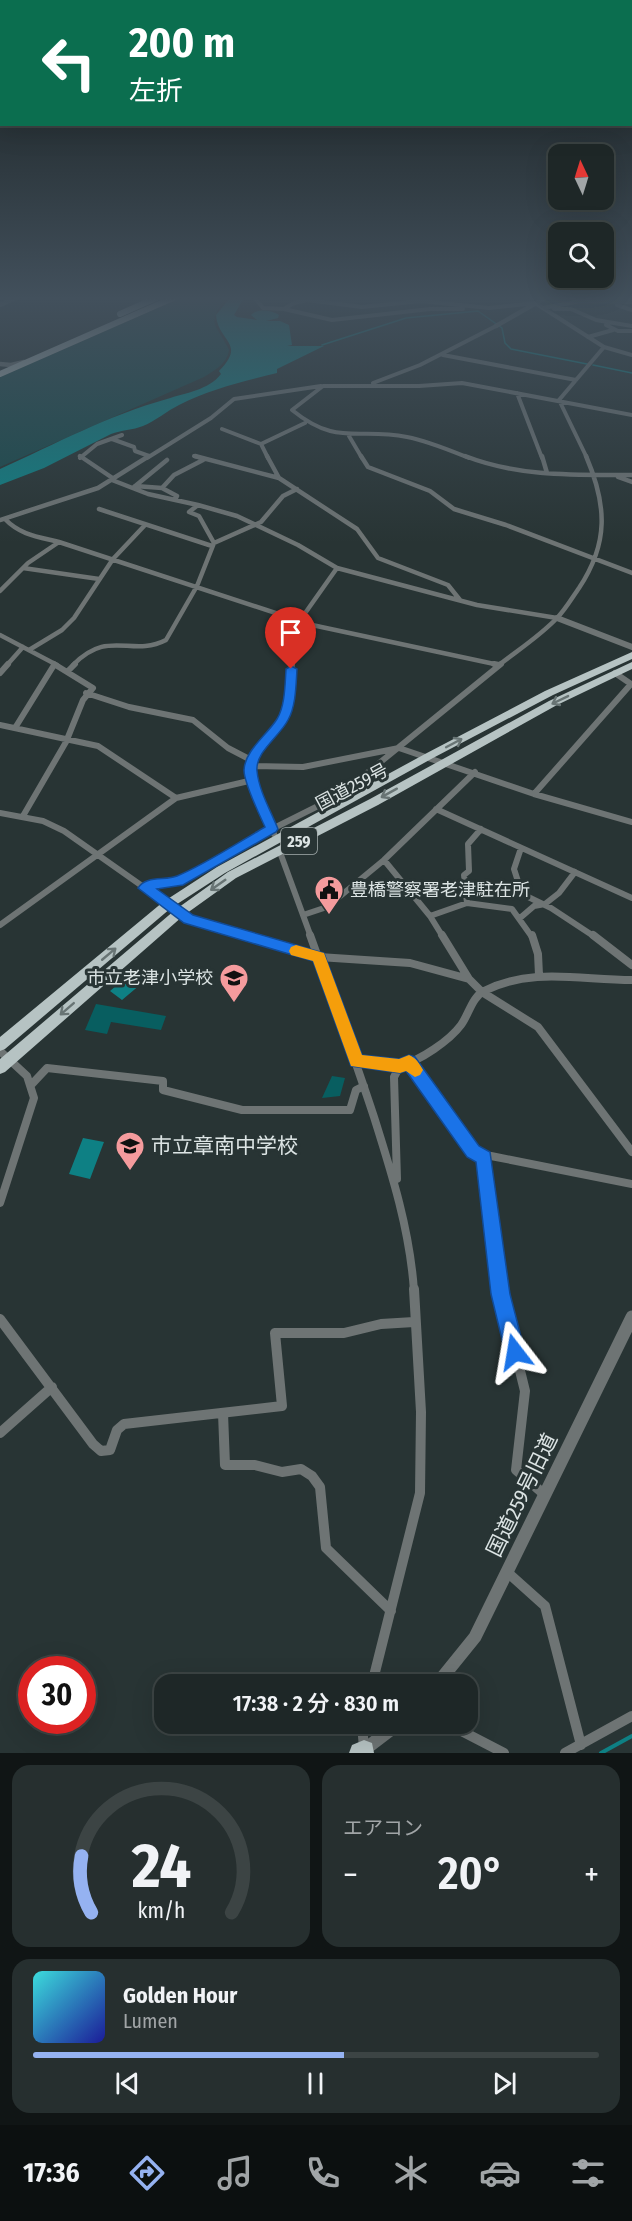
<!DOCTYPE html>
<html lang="ja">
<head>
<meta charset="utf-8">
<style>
  body { margin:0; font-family:"Fira Sans Condensed","Noto Sans JP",sans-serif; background:#262f2f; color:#f1f3f6; height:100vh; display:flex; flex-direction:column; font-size:22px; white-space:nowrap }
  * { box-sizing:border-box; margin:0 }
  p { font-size:20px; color:#a1a5a7 }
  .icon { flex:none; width:33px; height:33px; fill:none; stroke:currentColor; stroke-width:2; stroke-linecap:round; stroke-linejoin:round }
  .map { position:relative; height:1753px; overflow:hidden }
  .details { display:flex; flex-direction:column; gap:12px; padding:12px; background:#101515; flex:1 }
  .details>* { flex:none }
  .hud { position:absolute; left:0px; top:0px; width:633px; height:126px; box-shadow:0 6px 24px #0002,0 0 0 2px #3c4444; background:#0b6e4f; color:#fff; overflow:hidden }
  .needle { width:39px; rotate:356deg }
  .controls { position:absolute; left:548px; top:144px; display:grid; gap:12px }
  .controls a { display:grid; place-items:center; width:66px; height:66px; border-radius:12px; background:#1e2727; box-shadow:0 6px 24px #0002,0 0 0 2px #3c4444; font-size:30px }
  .speed { position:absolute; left:18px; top:1656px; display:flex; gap:12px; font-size:30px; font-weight:700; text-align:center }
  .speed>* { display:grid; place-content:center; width:78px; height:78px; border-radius:50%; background:#1e2727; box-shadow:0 6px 24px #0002,0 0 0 2px #3c4444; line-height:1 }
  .speed .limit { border:9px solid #d22; background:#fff; color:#111 }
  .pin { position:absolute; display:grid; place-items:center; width:51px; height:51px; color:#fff; margin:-62px -26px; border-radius:50% 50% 50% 0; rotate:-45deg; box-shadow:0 0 6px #0007 }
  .pin .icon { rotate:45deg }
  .me { position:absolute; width:66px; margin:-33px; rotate:346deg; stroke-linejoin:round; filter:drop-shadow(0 0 4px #0008) }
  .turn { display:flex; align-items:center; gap:21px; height:126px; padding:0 30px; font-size:27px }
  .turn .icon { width:78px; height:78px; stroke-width:2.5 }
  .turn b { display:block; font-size:42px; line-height:51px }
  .big { font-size:45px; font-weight:600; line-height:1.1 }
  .details .card { flex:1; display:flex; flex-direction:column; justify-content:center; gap:9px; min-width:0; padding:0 21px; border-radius:18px; background:#262f2f }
  .details .dial { align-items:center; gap:0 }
  .dial svg { height:156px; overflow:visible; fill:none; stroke:#3c4444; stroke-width:7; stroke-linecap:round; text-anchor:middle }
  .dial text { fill:#f1f3f6; stroke:none }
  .song { display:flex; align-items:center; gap:18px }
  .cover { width:72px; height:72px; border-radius:9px; background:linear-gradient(135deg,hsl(180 70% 55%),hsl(240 70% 35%)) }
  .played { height:6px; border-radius:3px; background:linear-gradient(90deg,#95b2f1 55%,#3c4444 55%) }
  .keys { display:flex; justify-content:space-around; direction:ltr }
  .heat { display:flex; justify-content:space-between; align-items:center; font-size:33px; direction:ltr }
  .details .tiles { flex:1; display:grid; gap:12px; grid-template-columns:1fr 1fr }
  .card:last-child { grid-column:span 2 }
  .trip { position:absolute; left:154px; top:1674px; width:324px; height:60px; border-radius:18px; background:#1e2727; box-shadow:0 6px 24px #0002,0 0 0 2px #3c4444; font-weight:600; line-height:60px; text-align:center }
  .tab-bar { display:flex; height:96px; justify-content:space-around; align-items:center; background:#0c1010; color:#a1a5a7 }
  .tab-bar .icon { width:42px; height:42px }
  .tab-bar .on { color:#95b2f1 }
  .tab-bar b { font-size:27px; color:#f1f3f6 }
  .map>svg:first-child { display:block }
  .green { fill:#194a4c }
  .water { fill:#0e8084 }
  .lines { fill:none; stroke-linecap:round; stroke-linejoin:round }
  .stream-far1 { stroke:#0e8084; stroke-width:1.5 }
  .stream { stroke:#0e8084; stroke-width:4 }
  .building { fill:#085e60 }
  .minor-far4 { stroke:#6e7474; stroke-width:4 }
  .minor-far3 { stroke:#6e7474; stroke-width:4.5 }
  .minor-far2 { stroke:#6e7474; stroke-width:6 }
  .minor-far1 { stroke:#6e7474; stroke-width:8 }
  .minor { stroke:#6e7474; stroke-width:10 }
  .tertiary-far2 { stroke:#6e7474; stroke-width:4.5 }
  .tertiary-far1 { stroke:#6e7474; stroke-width:6 }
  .tertiary { stroke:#6e7474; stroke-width:13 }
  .primary { stroke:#aab6b6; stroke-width:6 }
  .trunk { fill:#b6c3c3; fill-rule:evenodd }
  .oneway { stroke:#687474 }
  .route { fill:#1a73e8; stroke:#114b97; stroke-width:1.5 }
  .slow { fill:#f59e0b }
  .labels { text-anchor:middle; stroke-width:6; stroke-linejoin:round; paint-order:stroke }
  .shield { fill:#283434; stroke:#a6afaf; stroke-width:1.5 }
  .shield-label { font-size:16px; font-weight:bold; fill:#dce4e4 }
  .street-label { font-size:18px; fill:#dce4e4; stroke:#283434 }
  .poi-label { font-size:18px; fill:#dce4e4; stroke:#283434; text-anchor:start }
  .near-poi-label { font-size:21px; fill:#dce4e4; stroke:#283434; text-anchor:start }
  .near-street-label { font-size:21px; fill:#dce4e4; stroke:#283434 }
</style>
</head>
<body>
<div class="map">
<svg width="632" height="1753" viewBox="0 0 632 1753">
  <rect width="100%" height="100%" fill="#283434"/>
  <path class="green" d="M181,298H225C206,327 216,322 229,350C227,364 215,370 204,377L0,467V377Z"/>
  <path class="water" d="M230,298H244L234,315L237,317L257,320L251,315C257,308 272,310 279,315L278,318L266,321H280L289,325L292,345L287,346H324L277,369V373C244,381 210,389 179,405C167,411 155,421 143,426C133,430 121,430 111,434L44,468L0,485V469C55,444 109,415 167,399C185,393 209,390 221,374L219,371C247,343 218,342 216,315Z
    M135,970L147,979L122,1000L110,991Z
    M83,1138L104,1142L90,1179L69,1174Z"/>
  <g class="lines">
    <path class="stream-far1" d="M322,345L406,318L478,311L502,328L505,343L511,349L587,364
      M593,365L632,373"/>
    <path class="stream" d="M601,1753L632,1736"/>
  </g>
  <path class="building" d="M96,1004L166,1016L161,1030L111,1022L107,1034L85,1030Z
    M332,1076L345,1078L340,1096L322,1098Z"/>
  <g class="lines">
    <path class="minor-far4" d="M255,298L263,308L284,309L332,320L430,309H463
      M617,305L632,310
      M543,308L581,301L632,302
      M284,309L294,303L307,300L362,307L421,301L489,308L535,303L604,347L632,355
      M554,309H571L596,320L632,326
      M609,323L606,325L618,331H632
      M588,337L613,330
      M443,355L576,380
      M373,383L420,365L496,326
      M517,393L542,458
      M222,429L261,444
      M349,436L362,458
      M112,439L134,447L135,451L149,456
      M194,456L201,458
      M80,458L97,444L122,435
      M147,458L211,418L234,399L321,386
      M268,458L261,444L305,423
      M469,458C449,450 428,441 407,437C356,427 338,447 292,410L323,386H419L462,383L632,415
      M587,458L559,400L604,347"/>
    <path class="minor-far3" d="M80,456L114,479
      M195,456L279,478
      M267,456L279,478L357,529L378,558L448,585L460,600
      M361,456L368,467L430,491L454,509L506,525L632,573
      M465,456C519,477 574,475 632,475
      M542,456L547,473
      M618,477L632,482
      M135,486L162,488L177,496L175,500
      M134,487L167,460
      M162,488L174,475L203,460
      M198,505L237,516L298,545L337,568L477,605L557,618
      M99,509L212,546
      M5,519C20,535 39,537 59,542L312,625L499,665
      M0,520L98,488L149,456
      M214,543L261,522L283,496L297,489
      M23,568L99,579
      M0,591L28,563L59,542
      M0,635L57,665
      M29,650L62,630L74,618L113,559L145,525
      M7,665L23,647
      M73,665C109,628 131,658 166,640L197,586L214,543L199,516L189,512L198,505L148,494L112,480
      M291,665L296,626L337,568
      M499,665C518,650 540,636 557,618C565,610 572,598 579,588C609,543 607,505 586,456"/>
    <path class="minor-far2" d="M494,664L499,665
      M68,671L75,664
      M0,673L8,664
      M86,693L129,707L193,720L228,748L253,761
      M0,725L98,746L176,798
      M15,728L54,665
      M252,766L303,767L399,748L534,794L632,822
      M534,794L631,684L615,673
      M436,809L632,898
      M0,813L43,821L64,831L189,919L249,937
      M23,816L66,742L83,700L93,688L54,664
      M274,834L256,792L252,770L259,750L286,712L292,664
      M521,848L514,869L522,894L551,908L595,937
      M281,855L311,937
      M384,860L430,916L443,937
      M145,888L152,884L179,881L272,829L340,795L501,664
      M467,903L464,875L469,871L468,844L481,829
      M303,915L327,907L384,860L475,772
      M430,916L467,903L512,909L532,937
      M520,918L534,906L545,904L559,893L575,872
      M0,925L176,798L253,780"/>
    <path class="minor-far1" d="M244,935L319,957L410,963L469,979L482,992L538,1027L632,1152
      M310,935C332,996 354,1056 374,1117C392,1174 410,1231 414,1291
      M442,935L469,979
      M532,935L538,954L539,975
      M593,935L632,965
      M0,1051L27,1076L34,1098L0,1203
      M356,1062C369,1063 389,1069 401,1065C420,1061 450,1040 461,1025C469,1014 472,997 484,991C532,967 580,980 632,980
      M409,1062L473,1151L484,1158L491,1156L632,1184
      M32,1084L47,1068L163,1081V1090L242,1110H350L356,1090L364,1086
      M484,1158L501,1291
      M397,1179L394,1077L400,1066"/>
    <path class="minor" d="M500,1289L525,1391L516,1470L545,1495
      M0,1319L93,1444L101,1451L110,1450L117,1430L124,1424L282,1406L275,1333H344L381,1324L414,1322
      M223,1413L225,1465H255L282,1472L301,1469L312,1476L320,1487L326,1548L391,1611
      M0,1433L52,1387
      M507,1572L545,1606L581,1745
      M372,1684L420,1493L421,1412L414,1289
      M362,1724L364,1748
      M448,1724L504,1753
      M565,1753L632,1716"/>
    <path class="tertiary-far2" d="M0,305L16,298
      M496,326L545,298
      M0,364L11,365L24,362"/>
    <path class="tertiary-far1" d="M557,618L632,647"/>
    <path class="tertiary" d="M437,1684L475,1637L632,1317
      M364,1750L398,1724"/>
    <path class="primary" d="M120,314L156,298
      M0,374L173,298"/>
    <path class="trunk" d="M632,652V659L553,695L433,758L225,873L171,908L5,1049L0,1051V1037L163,902L217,867L425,754L545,691Z
      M632,662V669L557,705L378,805L236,878L183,916L5,1072L0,1074V1059L175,910L228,872L370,799L549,701Z
      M364,1740L372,1743L374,1753H349L352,1745Z"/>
  </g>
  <defs><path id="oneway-shaft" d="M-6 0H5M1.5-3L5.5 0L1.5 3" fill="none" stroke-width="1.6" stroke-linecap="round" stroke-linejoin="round" transform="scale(1.5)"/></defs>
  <g class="oneway">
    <use href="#oneway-shaft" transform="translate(560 700) rotate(154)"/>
    <use href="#oneway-shaft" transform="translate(454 743) rotate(-28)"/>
    <use href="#oneway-shaft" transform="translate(389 793) rotate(151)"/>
    <use href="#oneway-shaft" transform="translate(218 885) rotate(145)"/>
    <use href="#oneway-shaft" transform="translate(109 954) rotate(-40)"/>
    <use href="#oneway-shaft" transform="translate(67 1009) rotate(139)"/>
  </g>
  <linearGradient id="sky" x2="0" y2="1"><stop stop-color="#161d1d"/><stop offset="0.55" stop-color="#42505c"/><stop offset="1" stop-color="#42505c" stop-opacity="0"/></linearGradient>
  <rect width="632" height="543" fill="url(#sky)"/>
  <path class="route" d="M291,666L297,669C296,685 296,706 288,720C280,736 255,752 257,771C259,791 271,811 278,829L276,832L183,885L157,889L193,915L324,953L362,1055L399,1059L409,1055L415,1057L479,1146L490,1152L510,1294L525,1352L522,1359L515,1362L508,1359L505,1352L491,1294L476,1162L467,1157L406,1071L400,1073L351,1066L313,961L184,923L138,888C146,875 165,881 177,876C204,865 239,842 265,827C259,814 244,783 244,770C245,750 267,735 277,719C285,706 285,685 286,669Z"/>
  <path class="slow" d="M296,945L324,953L362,1055L399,1059L409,1055C416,1058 419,1063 423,1070L420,1075L415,1077L406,1071L400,1073L351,1066L313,961L291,955L289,951L291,947Z"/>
  <defs>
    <g id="civic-pin" transform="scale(1.5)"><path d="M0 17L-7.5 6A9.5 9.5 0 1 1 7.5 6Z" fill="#f59b9d" stroke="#283434"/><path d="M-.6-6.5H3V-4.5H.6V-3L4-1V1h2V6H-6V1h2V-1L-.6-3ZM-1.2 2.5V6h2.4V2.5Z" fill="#111"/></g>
    <g id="school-pin" transform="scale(1.5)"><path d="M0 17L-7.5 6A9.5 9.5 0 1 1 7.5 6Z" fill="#f59b9d" stroke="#283434"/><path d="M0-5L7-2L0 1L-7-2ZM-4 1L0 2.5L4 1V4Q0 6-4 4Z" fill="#111"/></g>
  </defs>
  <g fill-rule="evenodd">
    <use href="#civic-pin" x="329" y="890"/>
    <use href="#school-pin" x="234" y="978"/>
    <use href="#school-pin" x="130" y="1146"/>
  </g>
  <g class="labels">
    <rect class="shield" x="281" y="828" width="36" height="26" rx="4.5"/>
    <g class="shield-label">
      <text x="299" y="847">259</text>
    </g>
    <g class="street-label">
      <text transform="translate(352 787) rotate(-28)" y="6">国道259号</text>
    </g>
    <g class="poi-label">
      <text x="350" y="896">豊橋警察署老津駐在所</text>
      <text x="213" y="984" text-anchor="end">市立老津小学校</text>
    </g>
    <g class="near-poi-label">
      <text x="151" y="1153">市立章南中学校</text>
    </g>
    <g class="near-street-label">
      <text transform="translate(522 1495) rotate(-64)" y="7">国道259号旧道</text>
    </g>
  </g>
</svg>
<div class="controls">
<a><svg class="needle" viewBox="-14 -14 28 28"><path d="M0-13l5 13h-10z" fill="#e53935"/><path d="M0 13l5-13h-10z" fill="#a1a5a7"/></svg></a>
<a><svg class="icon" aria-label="search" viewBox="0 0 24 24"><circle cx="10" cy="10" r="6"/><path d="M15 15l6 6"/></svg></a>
</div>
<div class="speed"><div class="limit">30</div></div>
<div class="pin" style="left:291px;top:669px;background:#d93025"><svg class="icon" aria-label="arrive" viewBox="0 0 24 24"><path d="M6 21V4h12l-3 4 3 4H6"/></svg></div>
<svg class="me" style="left:515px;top:1352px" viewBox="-20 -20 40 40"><path d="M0-17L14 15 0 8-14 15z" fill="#1a73e8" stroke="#fff" stroke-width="4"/></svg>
<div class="trip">17:38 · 2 分 · 830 m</div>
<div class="hud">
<div class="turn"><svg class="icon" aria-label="left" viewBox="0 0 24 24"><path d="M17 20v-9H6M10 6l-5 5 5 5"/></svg><div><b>200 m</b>左折</div></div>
</div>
</div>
<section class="details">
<div class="tiles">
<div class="card dial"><svg viewBox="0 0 100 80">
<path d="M14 69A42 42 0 1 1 86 69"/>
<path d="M14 69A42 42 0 0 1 9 40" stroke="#95b2f1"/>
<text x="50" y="56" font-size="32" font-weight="700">24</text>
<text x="50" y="72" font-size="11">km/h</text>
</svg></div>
<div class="card"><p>エアコン</p>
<div class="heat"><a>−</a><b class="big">20°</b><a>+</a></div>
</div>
<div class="card">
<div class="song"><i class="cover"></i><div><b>Golden Hour</b><p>Lumen</p></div></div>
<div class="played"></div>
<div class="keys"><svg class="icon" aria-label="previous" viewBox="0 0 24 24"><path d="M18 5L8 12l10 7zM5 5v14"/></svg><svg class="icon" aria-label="pause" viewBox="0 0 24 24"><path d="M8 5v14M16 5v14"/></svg><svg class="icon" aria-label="next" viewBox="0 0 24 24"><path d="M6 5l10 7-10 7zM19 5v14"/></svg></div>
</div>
</div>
</section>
<nav class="tab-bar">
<b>17:36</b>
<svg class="icon on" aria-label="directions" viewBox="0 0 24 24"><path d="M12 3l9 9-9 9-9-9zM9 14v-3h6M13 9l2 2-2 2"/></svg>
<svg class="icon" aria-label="music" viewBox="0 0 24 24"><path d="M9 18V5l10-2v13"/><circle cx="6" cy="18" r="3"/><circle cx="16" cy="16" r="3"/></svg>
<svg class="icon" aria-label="phone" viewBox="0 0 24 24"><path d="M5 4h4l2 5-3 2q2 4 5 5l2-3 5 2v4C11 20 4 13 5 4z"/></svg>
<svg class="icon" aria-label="climate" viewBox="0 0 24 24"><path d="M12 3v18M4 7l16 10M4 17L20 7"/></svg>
<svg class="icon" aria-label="car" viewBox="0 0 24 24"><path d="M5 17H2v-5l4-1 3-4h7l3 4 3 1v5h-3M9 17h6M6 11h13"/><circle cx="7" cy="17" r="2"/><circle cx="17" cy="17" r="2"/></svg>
<svg class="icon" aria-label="filters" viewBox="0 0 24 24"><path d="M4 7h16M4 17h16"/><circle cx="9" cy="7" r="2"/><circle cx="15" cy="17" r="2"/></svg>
</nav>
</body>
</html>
